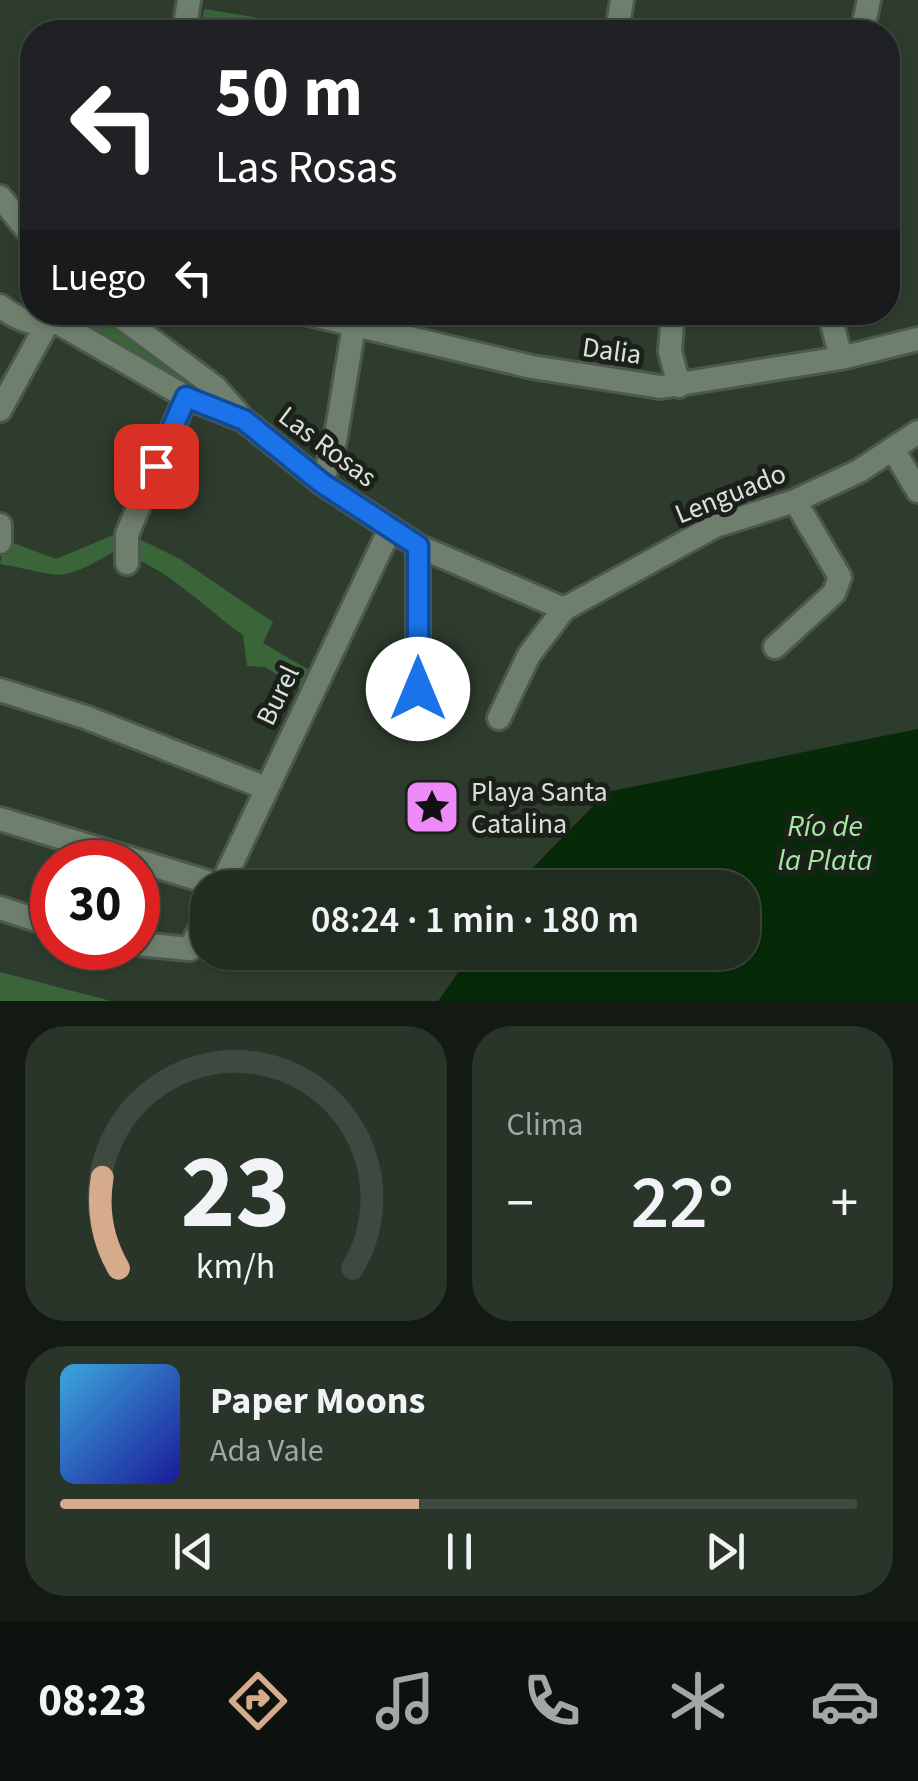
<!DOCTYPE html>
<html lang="es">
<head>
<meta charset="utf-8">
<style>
  body { margin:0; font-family:"Source Sans 3",sans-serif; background:#2a352a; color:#f1f3f6; height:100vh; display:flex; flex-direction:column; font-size:38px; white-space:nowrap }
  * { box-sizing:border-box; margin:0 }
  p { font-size:32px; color:#a2a8a5 }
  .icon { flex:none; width:55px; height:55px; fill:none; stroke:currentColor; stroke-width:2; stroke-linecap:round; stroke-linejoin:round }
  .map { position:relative; height:1001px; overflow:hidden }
  .sheet { display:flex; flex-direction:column; gap:25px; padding:25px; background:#131913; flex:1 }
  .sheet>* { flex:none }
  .guide { position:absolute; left:20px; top:20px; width:880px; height:305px; border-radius:40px; box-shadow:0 2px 8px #0004,0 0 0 2px #3f4940; background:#202124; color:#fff; overflow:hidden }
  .speed { position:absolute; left:30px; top:840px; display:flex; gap:20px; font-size:50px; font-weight:700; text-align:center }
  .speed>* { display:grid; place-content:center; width:130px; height:130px; border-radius:50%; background:#222d22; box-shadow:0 2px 8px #0004,0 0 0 2px #3f4940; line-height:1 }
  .speed .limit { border:15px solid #d22; background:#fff; color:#111 }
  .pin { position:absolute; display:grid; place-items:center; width:85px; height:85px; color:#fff; margin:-42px; border-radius:20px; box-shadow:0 5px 15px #0006 }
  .me { position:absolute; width:110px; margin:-55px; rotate:0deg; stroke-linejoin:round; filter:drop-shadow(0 0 8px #0008) }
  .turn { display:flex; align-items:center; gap:35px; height:210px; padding:0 30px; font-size:45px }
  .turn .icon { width:130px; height:130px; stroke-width:2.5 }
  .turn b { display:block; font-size:70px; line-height:85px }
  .then { display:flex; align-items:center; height:95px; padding:0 30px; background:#0003; gap:20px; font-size:38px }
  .big { font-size:75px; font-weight:600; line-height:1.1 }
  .sheet .card { flex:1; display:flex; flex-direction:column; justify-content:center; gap:15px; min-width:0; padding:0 35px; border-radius:40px; background:#2a352a }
  .sheet .dial { align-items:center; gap:0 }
  .dial svg { height:260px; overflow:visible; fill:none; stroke:#3f4940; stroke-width:7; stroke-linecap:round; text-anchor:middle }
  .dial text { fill:#f1f3f6; stroke:none }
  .song { display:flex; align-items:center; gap:30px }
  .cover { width:120px; height:120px; border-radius:15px; background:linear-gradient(135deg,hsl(200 70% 55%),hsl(240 70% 35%)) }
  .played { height:10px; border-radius:5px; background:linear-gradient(90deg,#d6ab8b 45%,#3f4940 45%) }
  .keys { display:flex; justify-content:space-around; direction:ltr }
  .heat { display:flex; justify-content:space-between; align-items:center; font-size:55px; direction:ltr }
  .sheet .tiles { flex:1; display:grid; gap:25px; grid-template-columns:1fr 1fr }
  .card:last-child { grid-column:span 2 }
  .trip { position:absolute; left:190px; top:870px; width:570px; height:100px; border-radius:40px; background:#222d22; box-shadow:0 2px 8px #0004,0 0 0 2px #3f4940; font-weight:600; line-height:100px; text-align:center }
  .tabs { display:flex; height:160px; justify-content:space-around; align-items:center; background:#0e120e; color:#a2a8a5 }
  .tabs .icon { width:70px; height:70px }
  .tabs .on { color:#d6ab8b }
  .tabs b { font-size:45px; color:#f1f3f6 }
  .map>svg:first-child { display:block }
  .green { fill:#396539 }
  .water { fill:#062a08 }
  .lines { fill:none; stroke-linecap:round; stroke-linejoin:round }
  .minor-casing { stroke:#4d584c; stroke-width:28 }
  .minor { stroke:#6f7f6e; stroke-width:22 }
  .route-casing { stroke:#114b97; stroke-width:25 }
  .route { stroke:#1a73e8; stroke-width:18 }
  .labels { text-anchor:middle; stroke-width:10; stroke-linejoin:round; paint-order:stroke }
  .street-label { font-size:28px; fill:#d9e2d9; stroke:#1b211a }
  .poi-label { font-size:28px; fill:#d9e2d9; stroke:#1b211a; text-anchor:start }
  .water-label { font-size:30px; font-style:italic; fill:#a3e9a1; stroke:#1b211a }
</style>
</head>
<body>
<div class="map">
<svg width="918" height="1001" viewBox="0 0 918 1001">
  <rect width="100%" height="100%" fill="#2e3c2d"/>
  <path class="green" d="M204,9L298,24L297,32H200Z
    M92,315L206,389L207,399L81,329Z
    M123,531L180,559L273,622L263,643L309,670L299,688L265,667L247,666L243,635C202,606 165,565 115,551C54,586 65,575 0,564L5,540L56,559Z
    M0,972L111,1001H0Z"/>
  <path class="water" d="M918,729V1001H438L472,953L742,952V888L514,887L607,792Z"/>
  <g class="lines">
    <g class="minor-casing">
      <path id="minor" d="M184,32L189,0
        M617,32L622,0
        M862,32L869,0
        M0,197L32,236
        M0,306C22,324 53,332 76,312
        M114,312L215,387L242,418
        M300,312L532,367L661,387L841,358L918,339
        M673,312L670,351L679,386
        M829,312L841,358
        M60,324L186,397L244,420L322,483L418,546L564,609
        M0,410L47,324
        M894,451L918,491
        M322,483L335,441L354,326
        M0,525V542
        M127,563V534L186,397
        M775,647L834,593L840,577L795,501
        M418,689V546
        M0,690L85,717L266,788
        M499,718L529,655L564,609L715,526L795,501L859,471L918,432
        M0,819L221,886
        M220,888L390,529
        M0,908L52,925
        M138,944L190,949L208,913"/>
    </g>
    <use href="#minor" class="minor"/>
  </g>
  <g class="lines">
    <g class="route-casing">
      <path id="route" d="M156,466L186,397L244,420L322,483L418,546V689"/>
    </g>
    <use href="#route" class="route"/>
  </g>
  <defs>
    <g id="sight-square" transform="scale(2.875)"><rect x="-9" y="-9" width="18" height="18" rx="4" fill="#ee8bf8" stroke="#1b211a"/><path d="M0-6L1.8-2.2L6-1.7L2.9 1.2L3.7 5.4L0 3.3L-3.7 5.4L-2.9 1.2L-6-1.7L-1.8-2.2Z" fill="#111"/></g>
  </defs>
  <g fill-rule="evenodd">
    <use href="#sight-square" x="432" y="807"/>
  </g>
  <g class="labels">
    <g class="street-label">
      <text transform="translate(612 350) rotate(8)" y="10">Dalia</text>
      <text transform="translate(328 446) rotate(37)" y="10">Las Rosas</text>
      <text transform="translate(730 493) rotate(-22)" y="10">Lenguado</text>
      <text transform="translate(277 695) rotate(-64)" y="10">Burel</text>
    </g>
    <g class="poi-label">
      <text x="471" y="801">Playa Santa<tspan x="471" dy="32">Catalina</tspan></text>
    </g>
    <g class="water-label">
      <text x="825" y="836">Río de<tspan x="825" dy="34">la Plata</tspan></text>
    </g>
  </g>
</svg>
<div class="speed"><div class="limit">30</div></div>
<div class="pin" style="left:156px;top:466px;background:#d93025"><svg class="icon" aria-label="arrive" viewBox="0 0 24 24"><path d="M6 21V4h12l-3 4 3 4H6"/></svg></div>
<svg class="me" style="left:418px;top:689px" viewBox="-20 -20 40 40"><circle r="19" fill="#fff"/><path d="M0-13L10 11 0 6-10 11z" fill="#1a73e8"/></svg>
<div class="trip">08:24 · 1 min · 180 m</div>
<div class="guide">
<div class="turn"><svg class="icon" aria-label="left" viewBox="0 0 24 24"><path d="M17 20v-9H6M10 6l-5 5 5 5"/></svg><div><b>50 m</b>Las Rosas</div></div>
<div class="then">Luego<svg class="icon" aria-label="left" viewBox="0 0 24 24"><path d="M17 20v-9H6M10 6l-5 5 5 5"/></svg></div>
</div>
</div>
<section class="sheet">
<div class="tiles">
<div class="card dial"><svg viewBox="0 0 100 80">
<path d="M14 69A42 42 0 1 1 86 69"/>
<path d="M14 69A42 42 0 0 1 9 41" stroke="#d6ab8b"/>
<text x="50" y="56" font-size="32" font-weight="700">23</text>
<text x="50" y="72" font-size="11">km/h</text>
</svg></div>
<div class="card"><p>Clima</p>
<div class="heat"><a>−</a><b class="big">22°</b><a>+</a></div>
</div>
<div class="card">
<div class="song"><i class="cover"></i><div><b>Paper Moons</b><p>Ada Vale</p></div></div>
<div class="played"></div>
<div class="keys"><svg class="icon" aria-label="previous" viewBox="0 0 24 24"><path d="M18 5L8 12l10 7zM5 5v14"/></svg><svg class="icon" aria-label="pause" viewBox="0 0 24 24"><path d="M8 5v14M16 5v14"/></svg><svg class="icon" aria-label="next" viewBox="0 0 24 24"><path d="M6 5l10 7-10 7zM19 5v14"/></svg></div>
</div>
</div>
</section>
<nav class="tabs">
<b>08:23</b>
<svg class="icon on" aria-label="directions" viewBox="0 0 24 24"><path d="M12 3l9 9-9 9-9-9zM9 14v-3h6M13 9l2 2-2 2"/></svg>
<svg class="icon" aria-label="music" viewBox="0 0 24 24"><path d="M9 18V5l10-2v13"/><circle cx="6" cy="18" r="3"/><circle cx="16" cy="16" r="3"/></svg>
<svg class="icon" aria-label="phone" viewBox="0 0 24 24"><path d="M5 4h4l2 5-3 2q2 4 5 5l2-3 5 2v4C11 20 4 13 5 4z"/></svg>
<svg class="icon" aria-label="climate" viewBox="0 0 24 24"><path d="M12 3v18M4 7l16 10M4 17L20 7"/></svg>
<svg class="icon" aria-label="car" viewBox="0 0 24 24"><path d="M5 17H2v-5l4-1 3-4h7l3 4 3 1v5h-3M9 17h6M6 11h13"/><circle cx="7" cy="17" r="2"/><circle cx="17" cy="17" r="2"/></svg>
</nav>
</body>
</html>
